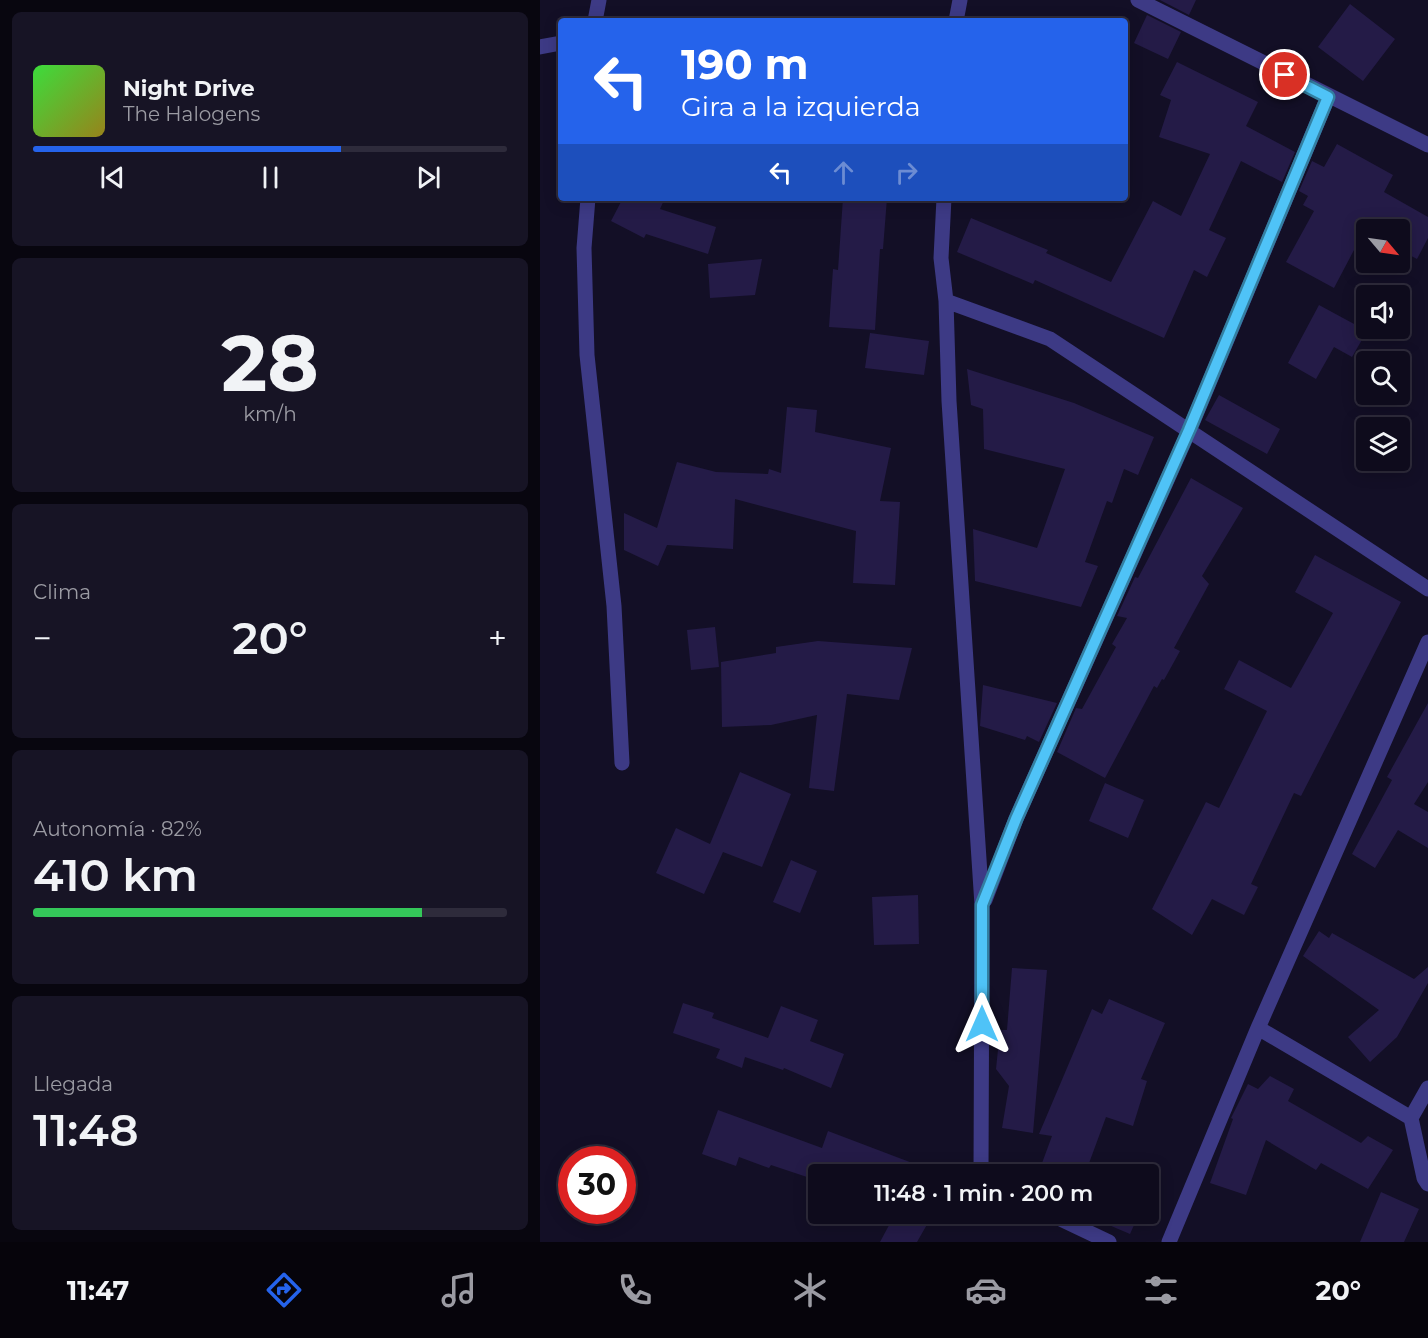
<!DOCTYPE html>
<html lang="es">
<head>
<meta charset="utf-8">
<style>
  body { margin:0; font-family:Montserrat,sans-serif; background:#171425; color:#f1f3f6; height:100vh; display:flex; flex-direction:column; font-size:22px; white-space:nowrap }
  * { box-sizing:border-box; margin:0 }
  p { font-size:20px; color:#9b9ba3 }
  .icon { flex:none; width:33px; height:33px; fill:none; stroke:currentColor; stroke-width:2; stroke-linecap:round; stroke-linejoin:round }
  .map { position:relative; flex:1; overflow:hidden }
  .panel { display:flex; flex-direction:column; gap:12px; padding:12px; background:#08060f; width:540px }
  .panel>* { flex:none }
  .hud { position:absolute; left:18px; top:18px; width:570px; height:183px; border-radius:6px; box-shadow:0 3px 15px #0003,0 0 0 2px #2e2b3b; background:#2563eb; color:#fff; overflow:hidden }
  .needle { width:39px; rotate:119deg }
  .buttons { position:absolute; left:816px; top:219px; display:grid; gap:12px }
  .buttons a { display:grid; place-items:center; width:54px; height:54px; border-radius:6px; background:#0e0b1c; box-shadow:0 3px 15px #0003,0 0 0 2px #2e2b3b; font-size:30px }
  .speed { position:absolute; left:18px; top:1146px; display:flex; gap:12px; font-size:30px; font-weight:700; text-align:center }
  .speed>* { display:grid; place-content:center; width:78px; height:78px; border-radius:50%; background:#0e0b1c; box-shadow:0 3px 15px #0003,0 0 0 2px #2e2b3b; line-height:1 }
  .speed .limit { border:9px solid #d22; background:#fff; color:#111 }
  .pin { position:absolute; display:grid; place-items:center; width:51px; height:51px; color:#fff; margin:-26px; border:3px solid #fff; border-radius:50%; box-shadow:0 2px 6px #0007 }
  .me { position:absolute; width:66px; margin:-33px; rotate:0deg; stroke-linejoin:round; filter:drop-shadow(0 0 4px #0008) }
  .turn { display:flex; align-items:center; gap:21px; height:126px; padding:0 24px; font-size:27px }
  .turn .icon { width:78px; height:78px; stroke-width:2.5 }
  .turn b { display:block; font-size:42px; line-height:51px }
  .lanes { display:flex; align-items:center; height:57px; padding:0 24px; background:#0003; justify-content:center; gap:30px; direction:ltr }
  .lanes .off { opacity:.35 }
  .big { font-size:45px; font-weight:600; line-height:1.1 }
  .panel .tile { flex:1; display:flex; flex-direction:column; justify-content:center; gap:9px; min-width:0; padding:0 21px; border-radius:9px; background:#171425 }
  .panel .dial { align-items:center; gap:0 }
  .dial b { font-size:78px; line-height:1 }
  .song { display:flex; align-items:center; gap:18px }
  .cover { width:72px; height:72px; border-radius:9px; background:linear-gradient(135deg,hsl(120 70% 55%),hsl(50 70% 35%)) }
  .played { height:6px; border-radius:3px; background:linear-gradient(90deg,#2563eb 65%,#2e2b3b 65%) }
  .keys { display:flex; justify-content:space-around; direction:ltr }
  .heat { display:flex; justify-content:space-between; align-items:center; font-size:33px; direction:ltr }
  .charge { height:9px; border-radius:4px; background:linear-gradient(90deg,#34c759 82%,#2e2b3b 0) }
  .trip { position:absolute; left:268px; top:1164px; width:351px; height:60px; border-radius:6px; background:#0e0b1c; box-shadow:0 3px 15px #0003,0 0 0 2px #2e2b3b; font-weight:600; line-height:60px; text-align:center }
  .tab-bar { display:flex; height:96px; justify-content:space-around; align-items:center; background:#06040b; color:#9b9ba3 }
  .tab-bar .icon { width:42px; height:42px }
  .tab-bar .current { color:#2563eb }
  .tab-bar b { font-size:27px; color:#f1f3f6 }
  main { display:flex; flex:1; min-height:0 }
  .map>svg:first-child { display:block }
  .building { fill:#241b47 }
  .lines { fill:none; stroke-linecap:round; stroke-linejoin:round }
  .street { stroke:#3d3a85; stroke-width:15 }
  .route-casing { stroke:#337fa1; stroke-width:15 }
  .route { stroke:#4fc3f7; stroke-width:10 }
</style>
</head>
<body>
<main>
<section class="panel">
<div class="tile">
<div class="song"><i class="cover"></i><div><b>Night Drive</b><p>The Halogens</p></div></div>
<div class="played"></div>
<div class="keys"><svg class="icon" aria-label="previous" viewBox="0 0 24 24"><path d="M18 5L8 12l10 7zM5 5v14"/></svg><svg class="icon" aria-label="pause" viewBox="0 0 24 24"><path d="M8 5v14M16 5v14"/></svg><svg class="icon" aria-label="next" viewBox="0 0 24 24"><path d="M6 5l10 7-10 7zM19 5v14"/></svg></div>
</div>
<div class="tile dial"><b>28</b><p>km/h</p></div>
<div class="tile"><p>Clima</p>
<div class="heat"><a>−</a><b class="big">20°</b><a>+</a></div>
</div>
<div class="tile"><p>Autonomía · 82%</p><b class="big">410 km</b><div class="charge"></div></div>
<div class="tile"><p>Llegada</p><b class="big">11:48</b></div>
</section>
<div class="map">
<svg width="888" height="1242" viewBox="0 0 888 1242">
  <rect width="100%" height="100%" fill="#130f26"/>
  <path class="building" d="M620,0H656L649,15Z
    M810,4L855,39L823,81L778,47Z
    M607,15L641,32L628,59L594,43Z
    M637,62L718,102L706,126L755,152L742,182L701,161L669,230L686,238L667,277L654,270L624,338L495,280L493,284L417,252L431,218L508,250L506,253L571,282L613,201L641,216L670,154L619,137L631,100L620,95Z
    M797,144L853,175L844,192L888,217V238L877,259L860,250V230L824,231L794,288L746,262L774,211L763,205L768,196L759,191L772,161L784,167Z
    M83,198H125L120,209L176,227L168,254L106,234L104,238L71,221Z
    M303,198H347L343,249H340L335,330L289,327L293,269L298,270Z
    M222,259L215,295L170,298L168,264Z
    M779,305L827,331L812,357L794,347L776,379L748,363Z
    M330,333L389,341L384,375L325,368Z
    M427,369L534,403L614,437L598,475L584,469L572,503L567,501L545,562L558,566L541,607L435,581L433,529L497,548L525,469L444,449L443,409L431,405Z
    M679,395L740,429L727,454L665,420Z
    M247,407L277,410L275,432L351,448L340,501L360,502L355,585L313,583L316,531L195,499L193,549L127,545L118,566L84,550V513L117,528L137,462L176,472L228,474L229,469L241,473Z
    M651,478L703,508L662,576L669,584L634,648L640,651L624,680L622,679L617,688L614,686L565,778L517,752L536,708L542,709L576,647L572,644L587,618L577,616L595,577L598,578Z
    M775,555L861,602L761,796L754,793L711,884L718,887L704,915L672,899L652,935L612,909L666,802L679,808L727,711L684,689L699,660L751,688L793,613L755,592Z
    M175,627L179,667L151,670L147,630Z
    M278,641L372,648L359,700L307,694L294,791L269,788L277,715L231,725L182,727L181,662L236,653V647Z
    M443,685L517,703L499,742L487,736L485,740L440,726Z
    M888,703V782L874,804L888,812V848L858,830L835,868L812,854L852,780L847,777Z
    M200,772L251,794L222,867L183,852L164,894L116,873L136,828L170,844Z
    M565,783L604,800L588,838L549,821Z
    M251,860L277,871L260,913L233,902Z
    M378,895L379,944L334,945L332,897Z
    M779,931L789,938L792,933L874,979L888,967V983L857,1037L830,1062L808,1037L839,1010L763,956Z
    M472,968L507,970L493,1133L462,1128L469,1086L456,1069L460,1030H467Z
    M569,999L625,1023L601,1079L607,1081L593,1126L566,1117L548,1166L568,1174H498L512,1136L499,1134L552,1009L562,1014Z
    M143,1003L174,1013L172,1018L228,1038L241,1006L278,1020L270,1041L304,1054L291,1088L244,1068L243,1070L205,1057L202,1068L176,1058L180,1049L133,1033Z
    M730,1076L754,1089L748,1101L821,1143L828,1136L853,1150L828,1189L781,1163L776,1170L726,1140L706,1195L670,1183L693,1119L691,1118L708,1084L718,1089Z
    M178,1110L282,1148L288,1131L396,1172L395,1174H279V1181L231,1165L229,1168L199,1157L196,1166L162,1154Z
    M841,1192L879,1209L864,1242H820Z
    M355,1214H393L377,1242H340Z
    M543,1214H599L590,1234Z"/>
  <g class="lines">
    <path class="street" d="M598,0L888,145
      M55,21L59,0
      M416,21L420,0
      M0,47L21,43
      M48,198L44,248L47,355L74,606L82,763
      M404,198L401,258L406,301L409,401L442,905L441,1174
      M406,301L510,339L888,589
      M445,900L476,819L649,431L788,97
      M718,1028L871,1118L884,1178L888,1184
      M871,1118L888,1088
      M510,1214L569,1242
      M629,1242L718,1028L888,642"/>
  </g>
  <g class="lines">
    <g class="route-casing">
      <path id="route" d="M442,1024V905L476,819L649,430L788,97L745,75"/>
    </g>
    <use href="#route" class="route"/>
  </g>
</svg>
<div class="buttons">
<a><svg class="needle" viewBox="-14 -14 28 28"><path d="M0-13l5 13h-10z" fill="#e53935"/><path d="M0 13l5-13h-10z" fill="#9b9ba3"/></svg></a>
<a><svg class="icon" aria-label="sound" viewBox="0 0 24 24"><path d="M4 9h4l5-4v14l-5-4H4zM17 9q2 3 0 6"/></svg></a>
<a><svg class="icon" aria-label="search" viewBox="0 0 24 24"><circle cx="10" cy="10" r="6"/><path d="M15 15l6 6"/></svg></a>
<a><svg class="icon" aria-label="layers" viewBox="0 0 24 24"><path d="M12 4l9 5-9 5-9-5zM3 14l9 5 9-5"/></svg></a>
</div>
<div class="speed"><div class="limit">30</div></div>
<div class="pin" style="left:745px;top:75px;background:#d93025"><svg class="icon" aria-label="arrive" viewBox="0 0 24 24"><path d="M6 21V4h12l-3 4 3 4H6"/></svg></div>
<svg class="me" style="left:442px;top:1024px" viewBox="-20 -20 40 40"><path d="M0-17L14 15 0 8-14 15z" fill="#4fc3f7" stroke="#fff" stroke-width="4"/></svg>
<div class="trip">11:48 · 1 min · 200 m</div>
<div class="hud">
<div class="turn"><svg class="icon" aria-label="left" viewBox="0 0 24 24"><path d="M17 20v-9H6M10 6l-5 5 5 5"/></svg><div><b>190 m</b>Gira a la izquierda</div></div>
<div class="lanes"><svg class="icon" aria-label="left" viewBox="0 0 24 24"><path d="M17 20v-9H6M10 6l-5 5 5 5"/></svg><svg class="icon off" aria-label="ahead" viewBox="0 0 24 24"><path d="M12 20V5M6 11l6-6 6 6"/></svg><svg class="icon off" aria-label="right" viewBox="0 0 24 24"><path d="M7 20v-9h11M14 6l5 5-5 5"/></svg></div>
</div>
</div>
</main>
<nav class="tab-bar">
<b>11:47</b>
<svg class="icon current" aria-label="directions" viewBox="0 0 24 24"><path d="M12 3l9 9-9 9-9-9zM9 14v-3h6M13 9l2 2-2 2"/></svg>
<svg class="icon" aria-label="music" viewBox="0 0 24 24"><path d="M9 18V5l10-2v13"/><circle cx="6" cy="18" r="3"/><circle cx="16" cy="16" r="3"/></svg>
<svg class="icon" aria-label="phone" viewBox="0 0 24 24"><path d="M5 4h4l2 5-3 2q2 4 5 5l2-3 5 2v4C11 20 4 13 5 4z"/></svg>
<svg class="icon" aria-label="climate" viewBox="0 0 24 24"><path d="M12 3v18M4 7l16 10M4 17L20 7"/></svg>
<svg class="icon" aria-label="car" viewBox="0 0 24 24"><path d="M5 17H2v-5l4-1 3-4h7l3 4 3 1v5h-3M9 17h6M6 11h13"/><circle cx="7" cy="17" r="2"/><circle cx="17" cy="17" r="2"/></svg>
<svg class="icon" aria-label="filters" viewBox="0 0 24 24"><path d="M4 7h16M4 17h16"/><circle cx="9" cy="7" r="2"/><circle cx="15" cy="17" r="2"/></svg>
<b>20°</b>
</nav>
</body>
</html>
